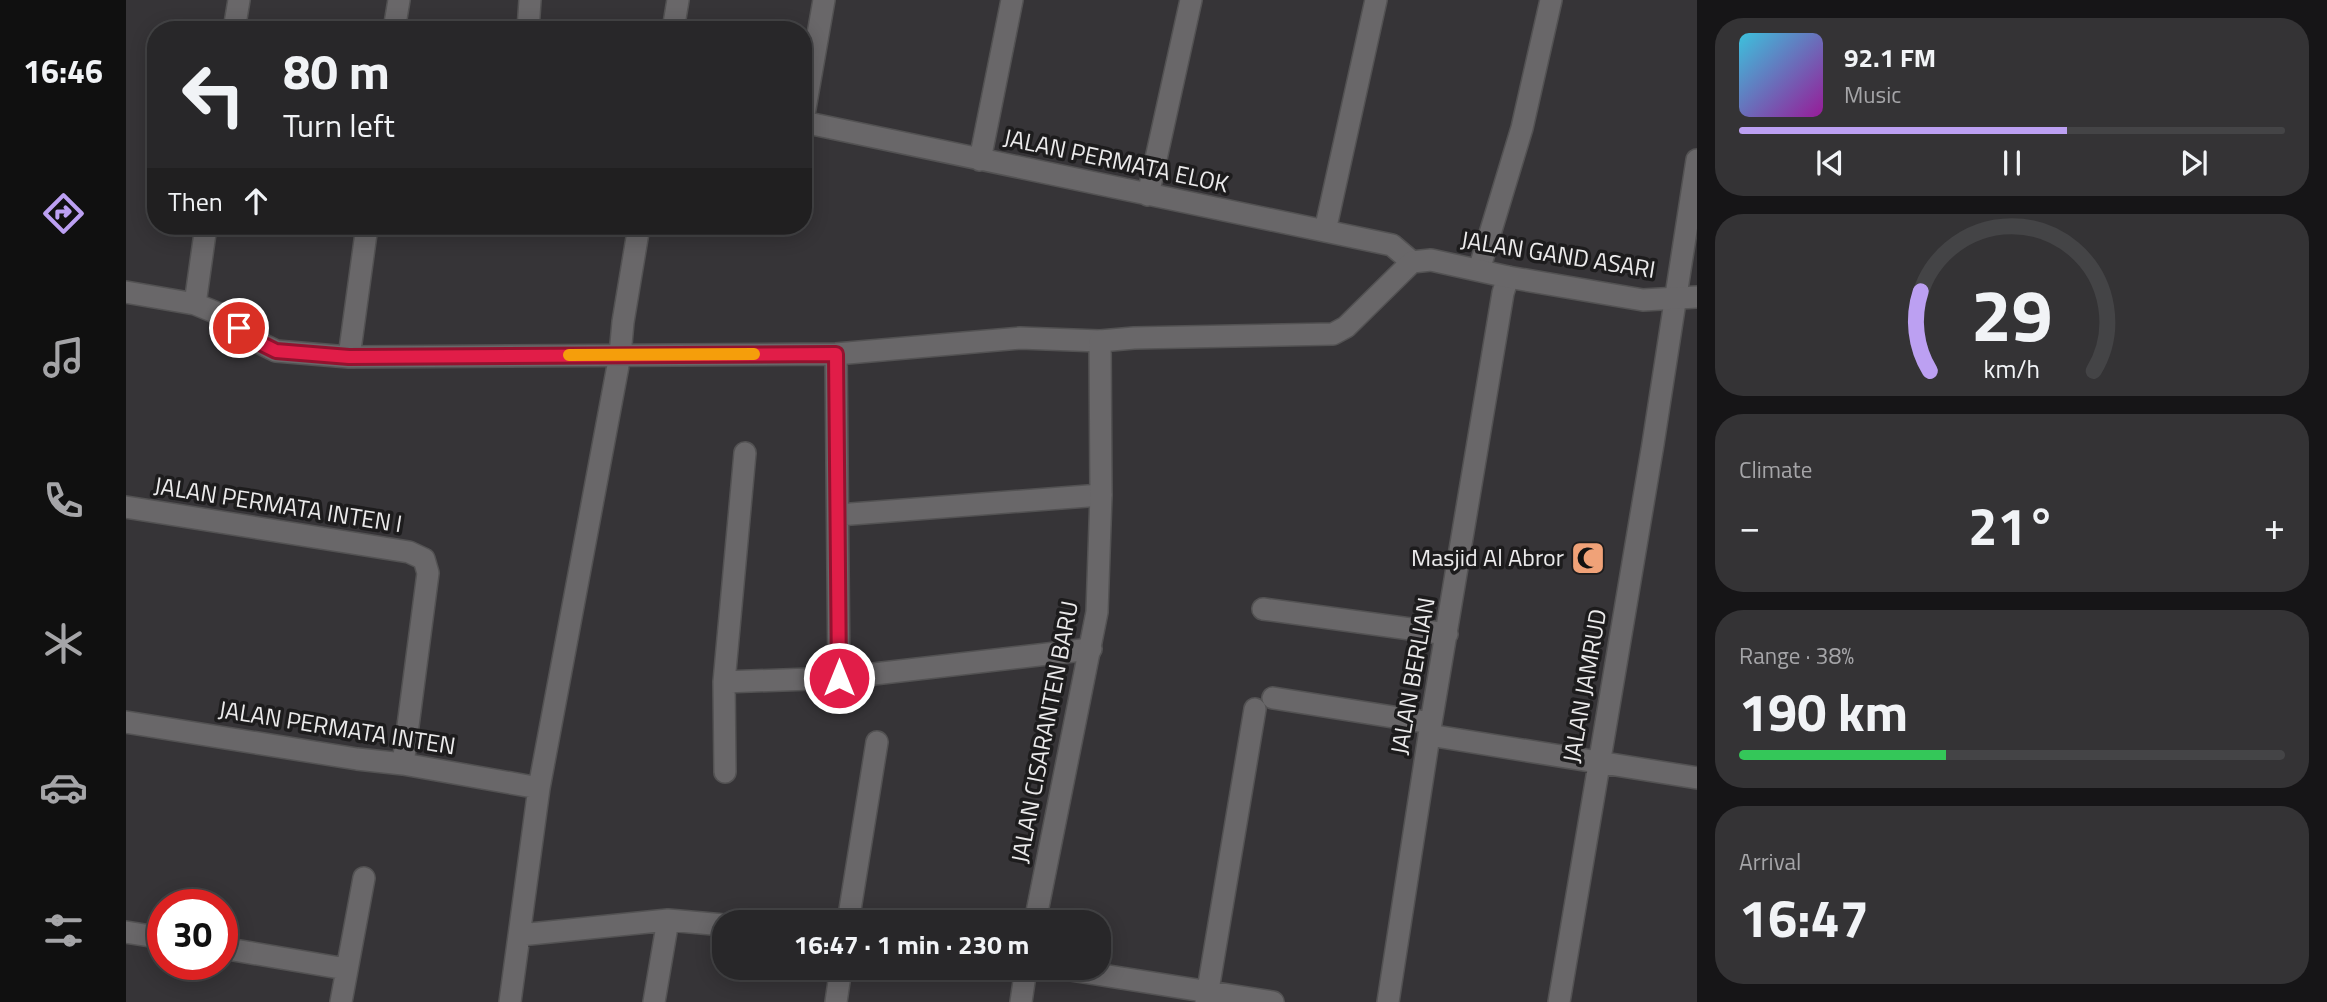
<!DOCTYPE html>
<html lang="en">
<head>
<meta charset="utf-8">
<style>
  body { margin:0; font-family:"Titillium Web",sans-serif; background:#343335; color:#f1f3f6; height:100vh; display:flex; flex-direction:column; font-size:26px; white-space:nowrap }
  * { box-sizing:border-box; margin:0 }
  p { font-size:23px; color:#a5a5a8 }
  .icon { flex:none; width:38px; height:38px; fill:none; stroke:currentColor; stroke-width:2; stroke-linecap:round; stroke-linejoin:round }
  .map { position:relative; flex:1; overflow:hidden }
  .drawer { display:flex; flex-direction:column; gap:18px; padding:18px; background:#161517; width:630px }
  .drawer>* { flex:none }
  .banner { position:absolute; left:21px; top:21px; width:665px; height:214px; border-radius:28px; box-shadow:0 4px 18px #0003,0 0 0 2px #444446; background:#282729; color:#f1f3f6; overflow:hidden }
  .speed { position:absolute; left:21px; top:889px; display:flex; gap:14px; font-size:35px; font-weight:700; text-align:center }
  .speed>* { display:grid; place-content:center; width:91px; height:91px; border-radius:50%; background:#282729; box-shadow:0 4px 18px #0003,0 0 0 2px #444446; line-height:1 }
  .speed .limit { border:10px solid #d22; background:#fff; color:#111 }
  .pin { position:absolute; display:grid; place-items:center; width:60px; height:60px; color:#fff; margin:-30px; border:4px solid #fff; border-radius:50%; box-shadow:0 2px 7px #0007 }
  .me { position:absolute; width:77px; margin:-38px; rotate:0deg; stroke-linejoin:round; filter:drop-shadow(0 0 5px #0008) }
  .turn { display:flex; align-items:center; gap:24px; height:147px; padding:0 21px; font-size:32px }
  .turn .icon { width:91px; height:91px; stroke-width:2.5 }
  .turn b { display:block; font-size:49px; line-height:60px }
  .then { display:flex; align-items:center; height:66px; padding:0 21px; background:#0003; gap:14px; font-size:26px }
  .big { font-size:52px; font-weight:700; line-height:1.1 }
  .drawer .tile { flex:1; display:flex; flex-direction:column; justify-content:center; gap:10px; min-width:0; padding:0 24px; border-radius:28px; background:#343335 }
  .drawer .dial { align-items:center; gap:0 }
  .dial svg { height:182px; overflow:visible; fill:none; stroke:#444446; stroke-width:7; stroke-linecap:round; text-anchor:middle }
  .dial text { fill:#f1f3f6; stroke:none }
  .song { display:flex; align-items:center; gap:21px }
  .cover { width:84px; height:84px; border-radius:10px; background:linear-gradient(135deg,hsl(190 70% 55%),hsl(300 70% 35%)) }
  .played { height:7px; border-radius:4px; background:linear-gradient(90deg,#bca0f2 60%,#444446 60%) }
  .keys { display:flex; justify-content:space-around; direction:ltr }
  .heat { display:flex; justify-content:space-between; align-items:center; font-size:38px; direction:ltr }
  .charge { height:10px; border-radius:5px; background:linear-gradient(90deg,#34c759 38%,#444446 0) }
  .trip { position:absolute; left:586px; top:910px; width:399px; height:70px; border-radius:28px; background:#282729; box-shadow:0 4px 18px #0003,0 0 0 2px #444446; font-weight:700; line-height:70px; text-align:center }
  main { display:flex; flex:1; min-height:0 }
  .tab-bar { display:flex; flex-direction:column; width:126px; justify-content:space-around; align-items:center; background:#101010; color:#a5a5a8 }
  .tab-bar .icon { width:49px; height:49px }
  .tab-bar .current { color:#bca0f2 }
  .tab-bar b { font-size:32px; color:#f1f3f6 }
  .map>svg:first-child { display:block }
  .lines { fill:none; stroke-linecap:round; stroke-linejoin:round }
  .minor-casing { stroke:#535253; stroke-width:24 }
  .tertiary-casing { stroke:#535253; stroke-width:24 }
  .minor { stroke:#696769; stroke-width:21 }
  .tertiary { stroke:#696769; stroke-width:21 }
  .route-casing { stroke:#92132f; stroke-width:18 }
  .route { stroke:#e11d48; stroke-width:12 }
  .slow { stroke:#f59e0b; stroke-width:12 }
  .labels { text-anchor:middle; stroke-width:7; stroke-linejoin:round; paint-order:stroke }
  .street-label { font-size:24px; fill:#ebeaeb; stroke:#1d1c1d }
  .poi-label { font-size:24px; fill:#ebeaeb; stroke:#1d1c1d; text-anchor:end }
</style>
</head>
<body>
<main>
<nav class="tab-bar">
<b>16:46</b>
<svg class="icon current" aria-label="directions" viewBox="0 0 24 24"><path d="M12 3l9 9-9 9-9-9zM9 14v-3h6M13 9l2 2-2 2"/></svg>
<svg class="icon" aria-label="music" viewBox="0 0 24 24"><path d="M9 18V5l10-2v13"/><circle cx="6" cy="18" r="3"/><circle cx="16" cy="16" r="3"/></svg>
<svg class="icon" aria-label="phone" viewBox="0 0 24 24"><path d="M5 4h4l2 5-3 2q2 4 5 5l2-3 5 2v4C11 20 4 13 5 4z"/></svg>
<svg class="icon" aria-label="climate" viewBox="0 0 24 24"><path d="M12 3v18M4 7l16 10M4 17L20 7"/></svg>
<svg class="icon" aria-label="car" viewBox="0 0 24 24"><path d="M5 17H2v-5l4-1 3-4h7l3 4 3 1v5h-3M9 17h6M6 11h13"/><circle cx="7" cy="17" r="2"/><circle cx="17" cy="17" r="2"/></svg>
<svg class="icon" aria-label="filters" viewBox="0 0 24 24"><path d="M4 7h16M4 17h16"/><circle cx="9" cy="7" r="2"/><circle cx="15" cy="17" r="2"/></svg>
</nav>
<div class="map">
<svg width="1571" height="1002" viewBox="0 0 1571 1002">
  <rect width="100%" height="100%" fill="#363437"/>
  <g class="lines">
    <g class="minor-casing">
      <path id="minor" d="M108,30L113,0
        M268,30L273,0
        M402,30L404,0
        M547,30L552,0
        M677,120L698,0
        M677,122L1266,245L1286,262
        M854,160L886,0
        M1022,195L1065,0
        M1199,231L1250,0
        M1353,270L1396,128L1425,0
        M0,292L69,304L96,315L130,341L150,351L223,357L710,354L894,338L974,341
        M69,304L80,226
        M710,354L713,678
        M223,357L241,226
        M619,453L598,682L713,678L965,649
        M0,507L283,552L298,559L302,573L277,764
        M712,515L975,495
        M1137,609L1321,634
        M598,682L599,772
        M1147,698L1305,723
        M0,722L231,759L277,764L413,788
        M1303,735L1571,778
        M722,922L751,742
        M0,932L37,938
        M394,935L542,920L598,925
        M96,948L220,969
        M932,968L1147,1002
        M215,1002L238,878
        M384,1002L413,788L494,355L497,322L513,226
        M528,1002L542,920
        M710,1002L715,968
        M1080,1002L1129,709
        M1262,1002L1305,723L1377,293L1382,277
        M1433,1002L1527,444L1571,160"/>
    </g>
    <g class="tertiary-casing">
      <path id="tertiary" d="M909,922L971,612L975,495L974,341L1008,338L1207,334L1220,327L1286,262L1305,260L1382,277L1517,300L1571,297
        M895,1002L900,968"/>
    </g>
    <use href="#minor" class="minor"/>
    <use href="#tertiary" class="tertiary"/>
  </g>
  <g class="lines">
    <g class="route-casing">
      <path id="route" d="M113,328L130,341L150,351L223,357L710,354L713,678"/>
    </g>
    <use href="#route" class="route"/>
    <path class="slow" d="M443,355L628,354"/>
  </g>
  <defs>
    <g id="mosque-square" transform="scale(1.75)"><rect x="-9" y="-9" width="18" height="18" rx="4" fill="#f0a278" stroke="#1d1c1d"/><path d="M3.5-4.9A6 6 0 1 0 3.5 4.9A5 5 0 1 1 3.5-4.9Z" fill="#111"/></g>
  </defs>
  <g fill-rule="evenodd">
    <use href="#mosque-square" x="1462" y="558"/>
  </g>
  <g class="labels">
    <g class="street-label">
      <text transform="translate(990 161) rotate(12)" y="8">JALAN PERMATA ELOK</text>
      <text transform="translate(1432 255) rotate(9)" y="8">JALAN GAND ASARI</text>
      <text transform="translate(152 505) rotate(9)" y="8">JALAN PERMATA INTEN I</text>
      <text transform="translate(1287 676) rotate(-80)" y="8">JALAN BERLIAN</text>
      <text transform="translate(1459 686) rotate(-80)" y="8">JALAN JAMRUD</text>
      <text transform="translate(211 728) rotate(9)" y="8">JALAN PERMATA INTEN</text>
      <text transform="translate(919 732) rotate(-79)" y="8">JALAN CISARANTEN BARU</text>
    </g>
    <g class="poi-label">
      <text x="1438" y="566">Masjid Al Abror</text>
    </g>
  </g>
</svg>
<div class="speed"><div class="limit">30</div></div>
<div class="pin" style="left:113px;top:328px;background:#d93025"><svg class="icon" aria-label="arrive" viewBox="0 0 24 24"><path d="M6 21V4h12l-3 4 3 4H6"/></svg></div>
<svg class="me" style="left:713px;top:678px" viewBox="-20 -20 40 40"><circle r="17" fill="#e11d48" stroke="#fff" stroke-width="3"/><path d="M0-11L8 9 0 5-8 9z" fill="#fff"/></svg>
<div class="trip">16:47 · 1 min · 230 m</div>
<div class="banner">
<div class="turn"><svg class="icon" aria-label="left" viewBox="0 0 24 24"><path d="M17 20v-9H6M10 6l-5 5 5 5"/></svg><div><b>80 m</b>Turn left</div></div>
<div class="then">Then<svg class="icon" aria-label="ahead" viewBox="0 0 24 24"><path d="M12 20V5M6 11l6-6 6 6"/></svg></div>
</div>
</div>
<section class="drawer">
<div class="tile">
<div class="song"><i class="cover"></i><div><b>92.1 FM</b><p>Music</p></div></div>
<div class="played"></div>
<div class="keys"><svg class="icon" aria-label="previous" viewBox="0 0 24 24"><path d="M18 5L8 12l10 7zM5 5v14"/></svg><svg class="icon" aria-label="pause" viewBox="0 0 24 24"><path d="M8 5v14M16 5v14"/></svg><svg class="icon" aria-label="next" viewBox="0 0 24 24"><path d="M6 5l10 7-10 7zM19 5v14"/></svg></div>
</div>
<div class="tile dial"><svg viewBox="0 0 100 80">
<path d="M14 69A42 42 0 1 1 86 69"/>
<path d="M14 69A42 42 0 0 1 10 34" stroke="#bca0f2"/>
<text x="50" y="56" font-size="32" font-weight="700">29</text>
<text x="50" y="72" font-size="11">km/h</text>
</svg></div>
<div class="tile"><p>Climate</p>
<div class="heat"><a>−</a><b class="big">21°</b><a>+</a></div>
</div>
<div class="tile"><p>Range · 38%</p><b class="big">190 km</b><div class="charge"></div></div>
<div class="tile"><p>Arrival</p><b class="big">16:47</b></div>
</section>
</main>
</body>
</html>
